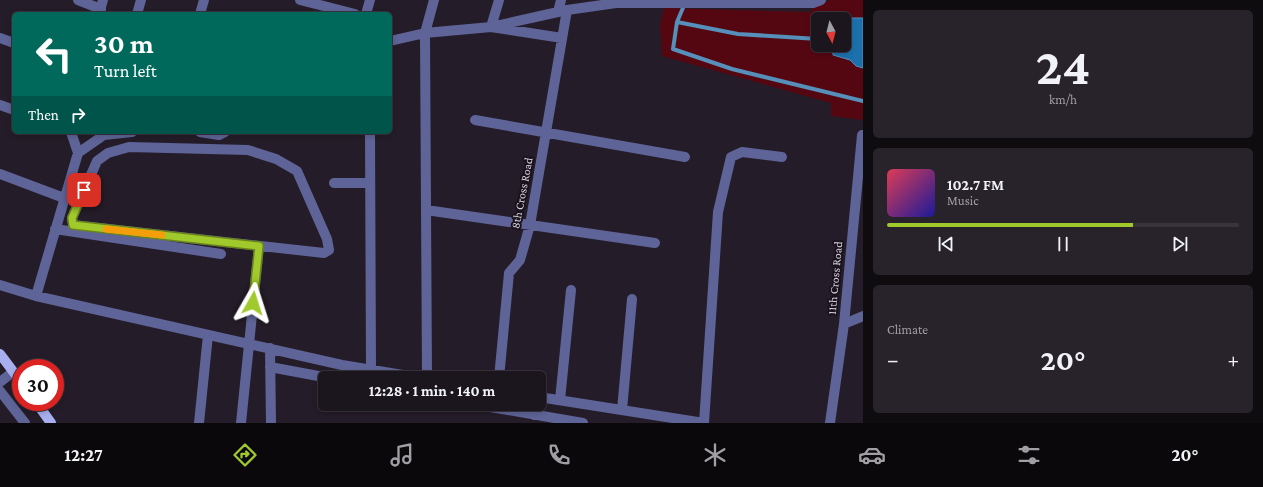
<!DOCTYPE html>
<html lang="en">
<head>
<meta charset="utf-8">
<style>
  body { margin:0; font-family:"Crimson Pro",serif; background:#28222b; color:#f1f3f6; height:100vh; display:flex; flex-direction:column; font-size:15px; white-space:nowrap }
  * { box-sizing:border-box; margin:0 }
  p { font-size:13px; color:#a09fa4 }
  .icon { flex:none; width:22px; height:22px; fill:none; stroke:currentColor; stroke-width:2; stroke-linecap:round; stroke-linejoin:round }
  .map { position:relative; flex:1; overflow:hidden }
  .panel { display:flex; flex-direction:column; gap:10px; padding:10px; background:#0f0c10; width:400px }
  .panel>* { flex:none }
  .banner { position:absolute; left:12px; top:12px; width:380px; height:122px; border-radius:6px; box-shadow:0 2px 6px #0003,0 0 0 1px #39343c; background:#00695c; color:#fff; overflow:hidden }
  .needle { width:26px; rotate:173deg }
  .tools { position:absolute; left:811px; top:12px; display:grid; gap:8px }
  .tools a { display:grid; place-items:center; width:40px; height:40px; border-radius:6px; background:#1b151e; box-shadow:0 2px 6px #0003,0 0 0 1px #39343c; font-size:20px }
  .speed { position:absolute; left:12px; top:359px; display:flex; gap:8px; font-size:20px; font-weight:700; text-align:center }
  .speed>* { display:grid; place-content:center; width:52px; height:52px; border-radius:50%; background:#1b151e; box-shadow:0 2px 6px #0003,0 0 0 1px #39343c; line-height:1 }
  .speed .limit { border:6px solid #d22; background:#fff; color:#111 }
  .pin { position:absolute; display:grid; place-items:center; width:34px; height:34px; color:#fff; margin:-17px; border-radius:8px; box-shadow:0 2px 6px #0006 }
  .me { position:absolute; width:44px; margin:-22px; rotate:6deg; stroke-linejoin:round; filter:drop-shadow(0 0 3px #0008) }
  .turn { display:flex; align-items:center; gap:14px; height:84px; padding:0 16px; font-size:18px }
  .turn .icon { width:52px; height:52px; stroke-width:2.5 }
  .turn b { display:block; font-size:28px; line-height:34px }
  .then { display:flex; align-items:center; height:38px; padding:0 16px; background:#0003; gap:8px; font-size:15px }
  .big { font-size:30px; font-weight:700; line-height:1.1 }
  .panel .tile { flex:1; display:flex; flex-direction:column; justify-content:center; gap:6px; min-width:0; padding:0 14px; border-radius:6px; background:#28222b }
  .panel .dial { align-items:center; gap:0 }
  .dial b { font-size:52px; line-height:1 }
  .song { display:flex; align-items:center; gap:12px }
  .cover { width:48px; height:48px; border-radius:6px; background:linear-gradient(135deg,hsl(350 70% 55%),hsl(240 70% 35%)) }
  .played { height:4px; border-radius:2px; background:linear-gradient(90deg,#a0c92b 70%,#39343c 70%) }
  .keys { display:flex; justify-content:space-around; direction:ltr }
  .heat { display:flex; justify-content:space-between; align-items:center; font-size:22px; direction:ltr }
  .trip { position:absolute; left:318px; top:371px; width:228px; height:40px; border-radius:6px; background:#1b151e; box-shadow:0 2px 6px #0003,0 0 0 1px #39343c; font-weight:700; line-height:40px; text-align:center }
  .tab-bar { display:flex; height:64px; justify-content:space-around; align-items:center; background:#0b080c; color:#a09fa4 }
  .tab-bar .icon { width:28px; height:28px }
  .tab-bar .on { color:#a0c92b }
  .tab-bar b { font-size:18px; color:#f1f3f6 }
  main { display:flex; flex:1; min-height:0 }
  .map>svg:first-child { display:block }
  .green { fill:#550711; fill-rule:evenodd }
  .water { fill:#1c71ac; stroke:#558fba }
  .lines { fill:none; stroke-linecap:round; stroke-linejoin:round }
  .stream { stroke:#558fba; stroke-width:4 }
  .minor { stroke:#5f6498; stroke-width:10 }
  .major { stroke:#a8afef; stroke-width:10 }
  .route-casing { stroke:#68831c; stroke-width:10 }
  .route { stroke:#a0c92b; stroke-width:7 }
  .slow { stroke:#f59e0b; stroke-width:7 }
  .labels { text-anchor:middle; stroke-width:4; stroke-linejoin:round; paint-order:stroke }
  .street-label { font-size:12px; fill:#d9d4dc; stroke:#1a121e }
</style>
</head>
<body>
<main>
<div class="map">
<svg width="863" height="423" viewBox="0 0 863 423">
  <rect width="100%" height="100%" fill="#241c28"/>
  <path class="green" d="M830,0H863V120L831,116V103L662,56L660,24L664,8L810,12L814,6ZM818,19H844V45H818Z"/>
  <path class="water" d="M863,18V68L856,66L850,60L833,55L832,45H844V19L831,18Z"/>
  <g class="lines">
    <path class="stream" d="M685,3L677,22L738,34L818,39
      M677,22L673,49L732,69L863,101"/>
    <path class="minor" d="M78,0L101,9
      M300,0L355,14
      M499,0L491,27L562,38
      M558,12L561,0
      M99,14L103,0
      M137,14L141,0
      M200,14L204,0
      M366,14L370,0
      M0,38L14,43
      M390,41L425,33L491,27L567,10L616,3H813L821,0
      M0,105L14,110
      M475,120L685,157
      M71,132L78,153
      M200,132L219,135L225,132
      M370,132L371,370
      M129,147L248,150L276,159L297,171L327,239L329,250L324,253L73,225L72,218L97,161L108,153Z
      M0,174L64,198
      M334,183H370
      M426,210L655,243
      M55,229L221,254
      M0,285L36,296L342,365L421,378
      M36,296L78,153L104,135L132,132
      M844,324L863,316
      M270,348L271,423
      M270,367L329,378
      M427,378L425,33L434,0
      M499,378L509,273L520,260L530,225L567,10
      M0,382L13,372
      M0,391L25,423
      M539,397L704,423
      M560,400L571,290
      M473,404L583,423
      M622,410L632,299
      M534,415L536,404
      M199,423L208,335
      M241,423L259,246
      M704,423L718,212L731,157L742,152L782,157
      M830,423L844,324L862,135"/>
    <path class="major" d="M0,354L21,382
      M36,402L51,423"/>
  </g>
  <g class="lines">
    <g class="route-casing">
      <path id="route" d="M84,190L72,218L73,225L259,246L253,303"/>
    </g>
    <use href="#route" class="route"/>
    <path class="slow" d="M106,229L162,235"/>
  </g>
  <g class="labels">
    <g class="street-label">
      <text transform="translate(522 193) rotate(-79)" y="4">8th Cross Road</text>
      <text transform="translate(835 278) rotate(-85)" y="4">11th Cross Road</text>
    </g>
  </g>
</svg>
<div class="tools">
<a><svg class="needle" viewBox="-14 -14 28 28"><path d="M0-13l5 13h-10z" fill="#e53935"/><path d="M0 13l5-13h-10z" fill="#a09fa4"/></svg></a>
</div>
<div class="speed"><div class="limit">30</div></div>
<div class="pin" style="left:84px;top:190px;background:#d93025"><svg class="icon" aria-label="arrive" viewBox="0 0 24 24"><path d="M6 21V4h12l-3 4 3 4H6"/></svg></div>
<svg class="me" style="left:253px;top:303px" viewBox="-20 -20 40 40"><path d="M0-17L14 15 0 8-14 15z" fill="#a0c92b" stroke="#fff" stroke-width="4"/></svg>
<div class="trip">12:28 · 1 min · 140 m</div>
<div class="banner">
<div class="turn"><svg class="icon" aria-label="left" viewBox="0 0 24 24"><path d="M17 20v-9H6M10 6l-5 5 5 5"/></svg><div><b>30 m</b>Turn left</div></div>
<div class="then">Then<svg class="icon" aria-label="right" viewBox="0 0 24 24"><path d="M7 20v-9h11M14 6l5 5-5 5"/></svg></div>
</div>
</div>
<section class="panel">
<div class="tile dial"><b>24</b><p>km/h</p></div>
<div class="tile">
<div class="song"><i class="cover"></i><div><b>102.7 FM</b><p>Music</p></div></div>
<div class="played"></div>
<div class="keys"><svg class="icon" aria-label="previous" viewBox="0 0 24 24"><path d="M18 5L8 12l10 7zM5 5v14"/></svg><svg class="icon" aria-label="pause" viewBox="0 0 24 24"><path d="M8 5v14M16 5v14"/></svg><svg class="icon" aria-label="next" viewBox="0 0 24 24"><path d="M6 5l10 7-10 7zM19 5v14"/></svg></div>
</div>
<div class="tile"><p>Climate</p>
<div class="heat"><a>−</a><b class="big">20°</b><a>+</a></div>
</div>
</section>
</main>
<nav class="tab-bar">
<b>12:27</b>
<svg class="icon on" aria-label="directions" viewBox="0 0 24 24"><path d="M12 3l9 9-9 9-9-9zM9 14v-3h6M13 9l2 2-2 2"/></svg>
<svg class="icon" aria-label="music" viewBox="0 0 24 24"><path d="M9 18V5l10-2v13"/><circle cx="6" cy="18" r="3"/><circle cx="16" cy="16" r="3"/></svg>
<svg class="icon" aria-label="phone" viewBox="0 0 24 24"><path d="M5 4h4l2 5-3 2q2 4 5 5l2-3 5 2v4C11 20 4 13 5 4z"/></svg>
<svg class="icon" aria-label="climate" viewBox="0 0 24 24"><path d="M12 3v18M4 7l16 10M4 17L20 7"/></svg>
<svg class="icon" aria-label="car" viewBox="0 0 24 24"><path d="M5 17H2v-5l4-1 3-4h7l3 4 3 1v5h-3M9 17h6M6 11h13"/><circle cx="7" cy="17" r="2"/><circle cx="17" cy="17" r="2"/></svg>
<svg class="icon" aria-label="filters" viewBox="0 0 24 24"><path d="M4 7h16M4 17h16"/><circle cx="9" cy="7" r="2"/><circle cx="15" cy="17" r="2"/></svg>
<b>20°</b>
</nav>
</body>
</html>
